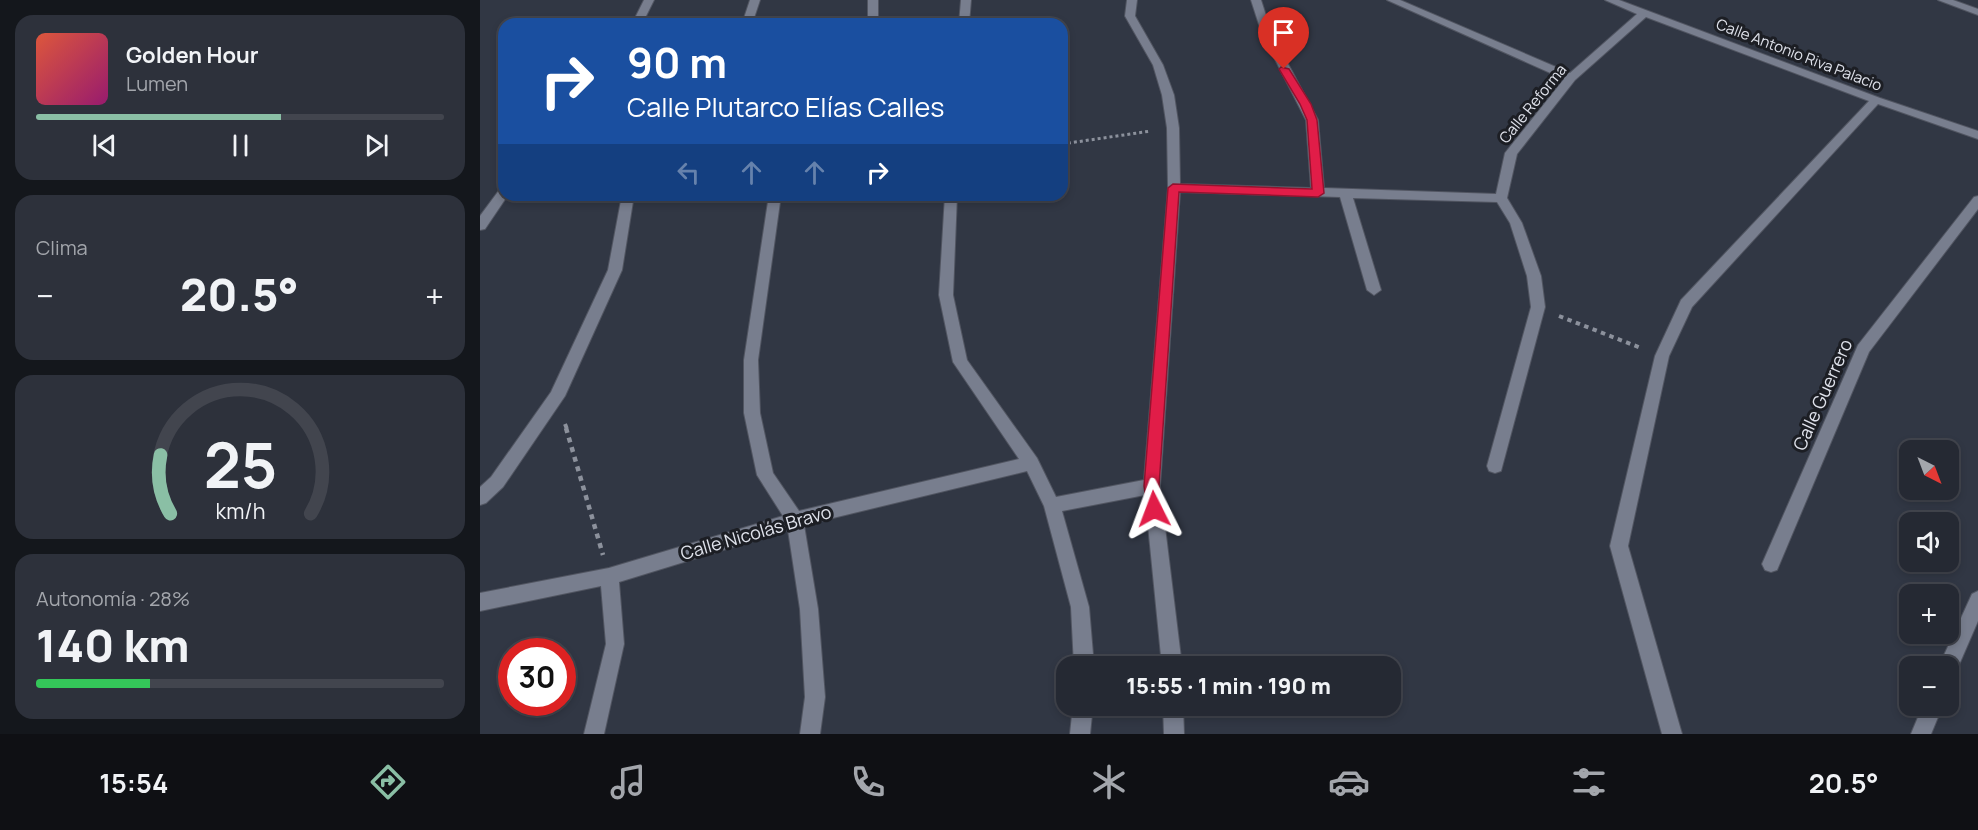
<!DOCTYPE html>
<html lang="es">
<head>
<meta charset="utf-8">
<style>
  body { margin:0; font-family:Manrope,sans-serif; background:#2d313b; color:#f1f3f6; height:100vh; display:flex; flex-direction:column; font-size:22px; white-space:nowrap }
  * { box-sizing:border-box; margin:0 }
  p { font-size:20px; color:#a3a6ac }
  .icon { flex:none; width:33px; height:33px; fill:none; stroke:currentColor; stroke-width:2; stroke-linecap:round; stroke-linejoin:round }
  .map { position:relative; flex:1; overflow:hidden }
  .drawer { display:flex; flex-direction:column; gap:15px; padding:15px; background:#14171c; width:480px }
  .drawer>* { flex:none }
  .top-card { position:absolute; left:18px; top:18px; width:570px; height:183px; border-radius:18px; box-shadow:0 3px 9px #0003,0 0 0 2px #42454e; background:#1a4fa0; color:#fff; overflow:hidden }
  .needle { width:39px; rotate:138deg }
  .buttons { position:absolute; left:1419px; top:440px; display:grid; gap:12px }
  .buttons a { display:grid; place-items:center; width:60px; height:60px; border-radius:12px; background:#252933; box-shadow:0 3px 9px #0003,0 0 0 2px #42454e; font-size:30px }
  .speed { position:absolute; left:18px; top:638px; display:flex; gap:12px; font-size:30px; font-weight:700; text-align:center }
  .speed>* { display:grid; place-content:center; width:78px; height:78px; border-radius:50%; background:#252933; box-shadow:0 3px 9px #0003,0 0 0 2px #42454e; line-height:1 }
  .speed .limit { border:9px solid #d22; background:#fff; color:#111 }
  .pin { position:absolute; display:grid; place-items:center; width:51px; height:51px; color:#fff; margin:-62px -26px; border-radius:50% 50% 50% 0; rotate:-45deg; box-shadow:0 0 6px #0007 }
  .pin .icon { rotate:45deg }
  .me { position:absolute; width:66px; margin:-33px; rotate:357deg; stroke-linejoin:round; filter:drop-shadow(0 0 4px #0008) }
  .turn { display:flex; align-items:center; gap:21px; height:126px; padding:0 30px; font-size:27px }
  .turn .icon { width:78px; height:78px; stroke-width:2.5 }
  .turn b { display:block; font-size:42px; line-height:51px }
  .lanes { display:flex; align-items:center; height:57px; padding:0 30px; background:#0003; justify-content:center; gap:30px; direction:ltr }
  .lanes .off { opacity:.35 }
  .big { font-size:45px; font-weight:800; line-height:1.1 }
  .drawer .widget { flex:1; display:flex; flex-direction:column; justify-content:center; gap:9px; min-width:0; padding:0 21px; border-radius:18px; background:#2d313b }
  .drawer .dial { align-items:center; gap:0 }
  .dial svg { height:156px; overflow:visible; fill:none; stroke:#42454e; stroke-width:7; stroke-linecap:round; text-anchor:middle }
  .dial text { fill:#f1f3f6; stroke:none }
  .song { display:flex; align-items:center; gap:18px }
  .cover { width:72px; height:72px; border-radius:9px; background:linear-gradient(135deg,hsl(10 70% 55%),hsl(320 70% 35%)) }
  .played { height:6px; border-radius:3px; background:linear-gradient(90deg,#8abfa5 60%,#42454e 60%) }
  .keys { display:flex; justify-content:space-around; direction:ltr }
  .heat { display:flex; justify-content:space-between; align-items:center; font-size:33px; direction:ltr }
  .charge { height:9px; border-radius:4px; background:linear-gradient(90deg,#34c759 28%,#42454e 0) }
  .trip { position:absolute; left:576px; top:656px; width:345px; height:60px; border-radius:18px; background:#252933; box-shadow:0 3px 9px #0003,0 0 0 2px #42454e; font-weight:800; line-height:60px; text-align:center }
  .menu { display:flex; height:96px; justify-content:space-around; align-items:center; background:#0f1014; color:#a3a6ac }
  .menu .icon { width:42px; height:42px }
  .menu .current { color:#8abfa5 }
  .menu b { font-size:27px; color:#f1f3f6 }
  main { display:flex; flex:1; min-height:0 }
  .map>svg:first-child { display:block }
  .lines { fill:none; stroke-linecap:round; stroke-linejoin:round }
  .minor-casing { stroke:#515561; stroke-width:2 }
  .tertiary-casing { stroke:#515561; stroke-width:2 }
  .path-far2 { stroke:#8c919c; stroke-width:3; stroke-dasharray:3 3; stroke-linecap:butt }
  .path-far1 { stroke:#8c919c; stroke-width:4; stroke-dasharray:4.5 4.5; stroke-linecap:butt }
  .path { stroke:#8c919c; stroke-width:4.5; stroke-dasharray:5 5; stroke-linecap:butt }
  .minor { fill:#787e8e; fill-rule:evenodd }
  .tertiary { fill:#787e8e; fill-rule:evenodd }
  .route { fill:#e11d48; stroke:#92132f; stroke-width:1.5 }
  .labels { text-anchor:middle; stroke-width:6; stroke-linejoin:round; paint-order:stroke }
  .far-street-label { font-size:15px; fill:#e0e3ec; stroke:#1c1e24 }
  .street-label { font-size:18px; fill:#e0e3ec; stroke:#1c1e24 }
</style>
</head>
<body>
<main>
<section class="drawer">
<div class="widget">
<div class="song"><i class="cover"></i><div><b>Golden Hour</b><p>Lumen</p></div></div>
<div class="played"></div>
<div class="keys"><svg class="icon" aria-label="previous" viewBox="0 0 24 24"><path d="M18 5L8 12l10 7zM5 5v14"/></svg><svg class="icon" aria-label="pause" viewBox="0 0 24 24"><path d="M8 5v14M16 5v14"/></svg><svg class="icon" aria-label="next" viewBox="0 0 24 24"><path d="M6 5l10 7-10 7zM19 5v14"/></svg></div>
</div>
<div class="widget"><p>Clima</p>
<div class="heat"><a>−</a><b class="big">20.5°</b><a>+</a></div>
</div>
<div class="widget dial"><svg viewBox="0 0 100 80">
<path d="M14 69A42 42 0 1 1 86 69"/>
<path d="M14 69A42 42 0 0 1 9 39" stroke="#8abfa5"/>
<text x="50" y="56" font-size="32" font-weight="700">25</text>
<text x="50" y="72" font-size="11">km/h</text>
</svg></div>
<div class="widget"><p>Autonomía · 28%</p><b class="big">140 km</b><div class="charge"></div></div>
</section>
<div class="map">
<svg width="1498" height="734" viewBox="0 0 1498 734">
  <rect width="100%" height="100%" fill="#313744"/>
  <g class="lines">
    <g class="minor-casing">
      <path id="minor" d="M164,0H174L162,24H152Z
        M270,0H280L272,24H262Z
        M388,0H398V24H388Z
        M481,0H491L489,24H479Z
        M647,0H657L655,16L683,65L694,95L699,128L700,184L831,188L826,120L782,34L771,0H781L792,34L838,120L844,188L1016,194L1025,153L1084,79L907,0H920L1090,73L1157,14L1125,0H1139L1400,98L1498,131V139L1398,104L1212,307L1189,356L1148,546L1202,734H1182L1130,546L1175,356L1201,300L1389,101L1166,17L1095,80L1037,154L1027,198L1042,223L1061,276L1065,307L1021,471L1015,473L1009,471L1007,466L1051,307L1047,276L1030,223L1017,202L873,198L901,290L894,295L887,290L860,197L700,192L680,486L702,666H682L665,495L582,511L609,607L614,666H594L591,607L564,506L547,471L324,525L338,609L345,697L340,734H320L325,697L320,609L308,530L139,582L144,644L124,734H104L126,644L121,586L0,611V593L129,568L303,516L277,475L264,413V360L289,195H301L278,360L280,413L293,473L319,511L539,459L473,362L459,295L465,195H477L473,295L487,360L557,458L576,497L664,480L688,188L687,128L682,95L673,65L645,16Z
        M24,188V195H28L5,229L0,230V216L20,189Z
        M142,195H154L142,270L85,396L23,487L6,503L0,505V487L11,477L71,392L128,270Z
        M1498,196V209L1389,352L1297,570L1291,572L1285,570L1282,564L1378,345L1494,197Z
        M1498,591V621L1475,674L1468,676V666H1459L1492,594Z
        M593,705H613L610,734H590Z
        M683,705H703L704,734H684Z
        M1443,705H1463L1451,734H1431Z"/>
    </g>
    <g class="tertiary-casing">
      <path id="tertiary" d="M1458,0H1473L1498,9V15Z"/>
    </g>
    <path class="path-far2" d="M582,144L671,131"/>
    <path class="path-far1" d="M1079,316L1161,348
      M85,424L87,429"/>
    <path class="path" d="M86,428L123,555"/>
    <use href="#minor" class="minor"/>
    <use href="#tertiary" class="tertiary"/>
  </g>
  <path class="route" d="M801,67L809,69L831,104L837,120L844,193L838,197L699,192L679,486L682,509L679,514L674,516L668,514L664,486L688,188L693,184L832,189L827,120L820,104L799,69Z"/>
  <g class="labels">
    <g class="far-street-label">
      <text transform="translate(1319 55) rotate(21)" y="5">Calle Antonio Riva Palacio</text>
      <text transform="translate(1053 104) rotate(-51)" y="5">Calle Reforma</text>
    </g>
    <g class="street-label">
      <text transform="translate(1343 395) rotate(-66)" y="6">Calle Guerrero</text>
      <text transform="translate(276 533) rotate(-16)" y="6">Calle Nicolás Bravo</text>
    </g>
  </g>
</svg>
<div class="buttons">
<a><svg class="needle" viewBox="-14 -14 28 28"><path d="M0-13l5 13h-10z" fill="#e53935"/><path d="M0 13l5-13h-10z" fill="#a3a6ac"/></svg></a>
<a><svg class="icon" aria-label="sound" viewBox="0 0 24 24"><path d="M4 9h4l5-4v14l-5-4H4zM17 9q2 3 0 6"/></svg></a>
<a>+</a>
<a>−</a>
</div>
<div class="speed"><div class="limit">30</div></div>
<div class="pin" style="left:804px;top:69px;background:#d93025"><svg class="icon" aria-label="arrive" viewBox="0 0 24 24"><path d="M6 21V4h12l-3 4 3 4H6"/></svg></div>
<svg class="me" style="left:674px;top:509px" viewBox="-20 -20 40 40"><path d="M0-17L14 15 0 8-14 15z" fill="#e11d48" stroke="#fff" stroke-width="4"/></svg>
<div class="trip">15:55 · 1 min · 190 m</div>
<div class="top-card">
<div class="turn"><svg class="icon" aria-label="right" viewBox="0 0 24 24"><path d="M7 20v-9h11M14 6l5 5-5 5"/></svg><div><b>90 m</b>Calle Plutarco Elías Calles</div></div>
<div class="lanes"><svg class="icon off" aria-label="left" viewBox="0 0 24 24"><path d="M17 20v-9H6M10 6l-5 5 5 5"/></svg><svg class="icon off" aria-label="ahead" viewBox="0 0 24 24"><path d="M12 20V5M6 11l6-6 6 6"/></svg><svg class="icon off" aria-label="ahead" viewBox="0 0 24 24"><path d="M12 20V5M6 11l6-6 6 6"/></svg><svg class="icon" aria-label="right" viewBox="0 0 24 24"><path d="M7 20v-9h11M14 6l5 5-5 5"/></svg></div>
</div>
</div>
</main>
<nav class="menu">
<b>15:54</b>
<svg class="icon current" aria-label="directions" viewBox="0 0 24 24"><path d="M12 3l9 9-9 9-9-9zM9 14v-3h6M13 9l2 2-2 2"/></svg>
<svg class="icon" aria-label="music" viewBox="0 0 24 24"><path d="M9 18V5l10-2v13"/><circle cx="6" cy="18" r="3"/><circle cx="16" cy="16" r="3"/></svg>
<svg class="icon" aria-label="phone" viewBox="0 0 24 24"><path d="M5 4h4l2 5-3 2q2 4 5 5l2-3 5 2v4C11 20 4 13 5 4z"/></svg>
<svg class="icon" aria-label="climate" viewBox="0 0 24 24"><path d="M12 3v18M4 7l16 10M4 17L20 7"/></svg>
<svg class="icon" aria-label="car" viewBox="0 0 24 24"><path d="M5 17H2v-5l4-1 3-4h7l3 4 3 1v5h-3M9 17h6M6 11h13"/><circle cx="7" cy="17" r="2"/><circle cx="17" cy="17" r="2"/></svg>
<svg class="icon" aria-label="filters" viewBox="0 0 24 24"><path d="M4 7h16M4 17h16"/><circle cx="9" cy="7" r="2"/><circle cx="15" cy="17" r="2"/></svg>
<b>20.5°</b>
</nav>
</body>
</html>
